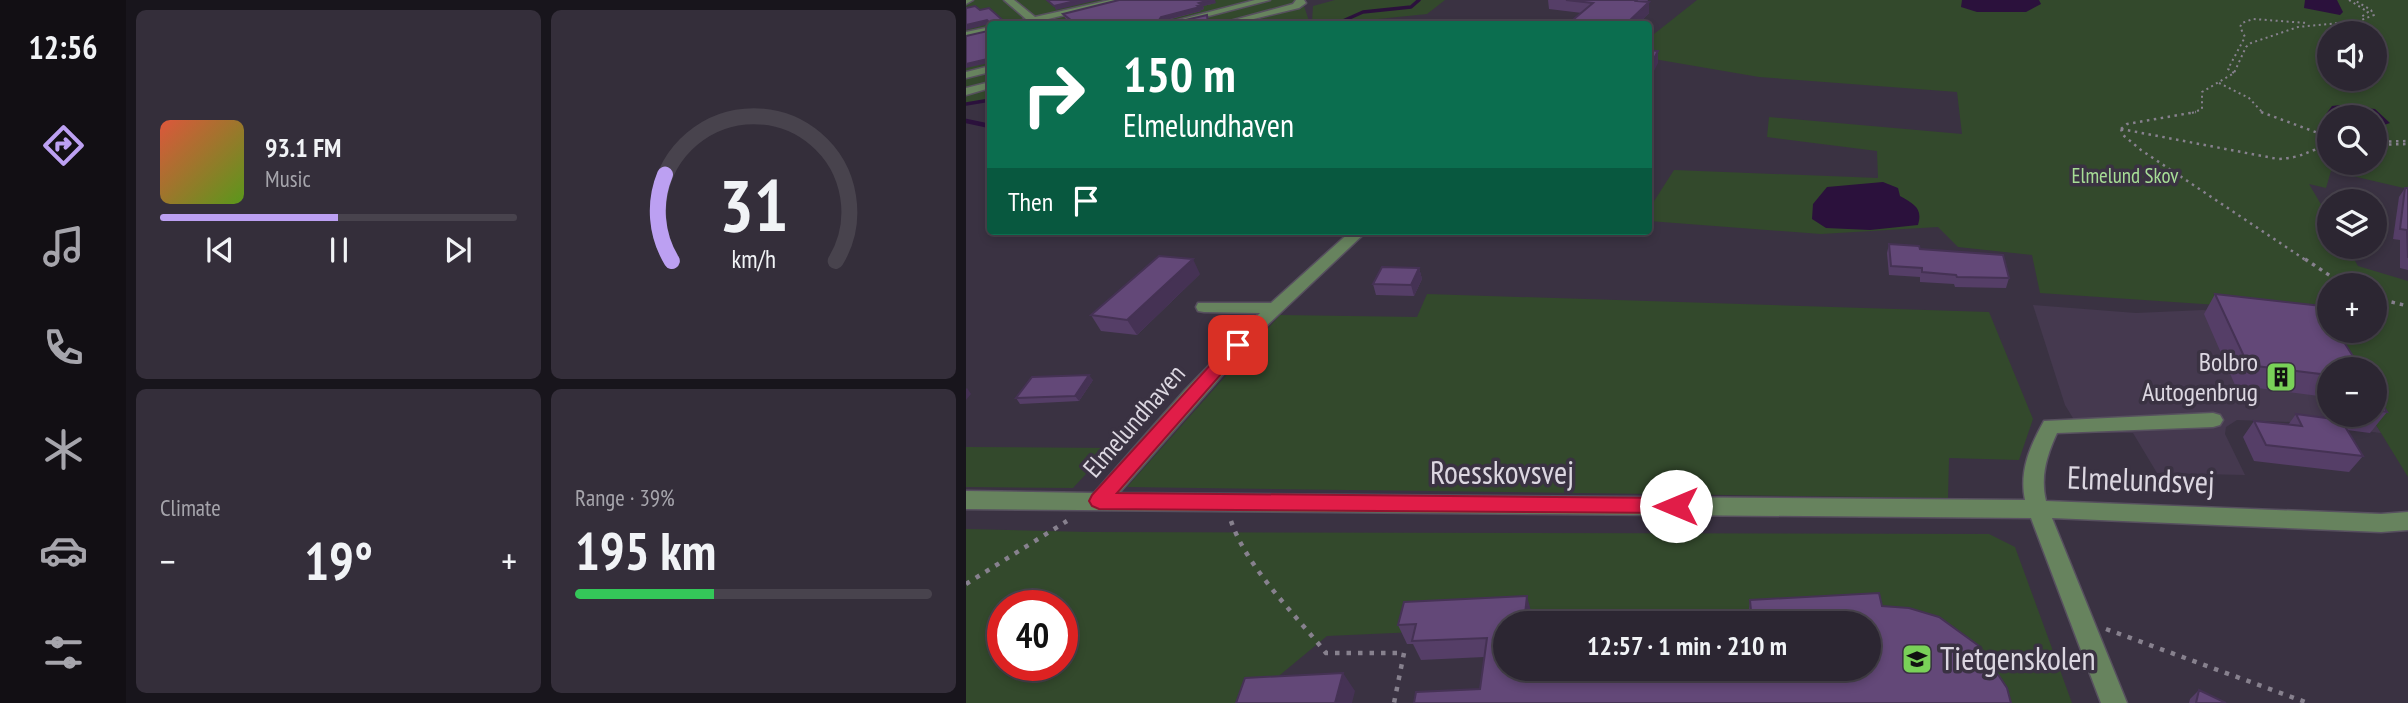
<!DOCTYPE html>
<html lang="en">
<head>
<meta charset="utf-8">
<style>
  body { margin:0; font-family:"PT Sans Narrow",sans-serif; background:#342e3a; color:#f1f3f6; height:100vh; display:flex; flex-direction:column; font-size:26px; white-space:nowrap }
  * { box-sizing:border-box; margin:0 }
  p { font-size:23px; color:#a6a5ac }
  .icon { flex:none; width:38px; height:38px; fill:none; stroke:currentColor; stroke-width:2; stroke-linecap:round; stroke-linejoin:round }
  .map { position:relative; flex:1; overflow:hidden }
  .details { display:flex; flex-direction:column; gap:10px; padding:10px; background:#18151c; width:840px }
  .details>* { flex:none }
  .guide { position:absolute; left:21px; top:21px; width:665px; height:214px; border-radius:7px; box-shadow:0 4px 10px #0003,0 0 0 2px #48434d; background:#0b6e4f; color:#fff; overflow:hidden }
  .controls { position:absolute; left:1351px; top:21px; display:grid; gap:14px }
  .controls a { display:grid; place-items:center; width:70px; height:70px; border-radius:50%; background:#2c2632; box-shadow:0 4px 10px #0003,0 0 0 2px #48434d; font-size:35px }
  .speed { position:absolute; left:21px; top:590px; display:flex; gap:14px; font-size:35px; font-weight:700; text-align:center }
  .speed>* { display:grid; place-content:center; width:91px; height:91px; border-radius:50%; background:#2c2632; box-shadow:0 4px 10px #0003,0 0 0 2px #48434d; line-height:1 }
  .speed .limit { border:10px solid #d22; background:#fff; color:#111 }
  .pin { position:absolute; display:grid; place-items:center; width:60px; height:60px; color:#fff; margin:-30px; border-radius:14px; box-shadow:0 4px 10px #0006 }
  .me { position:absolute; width:77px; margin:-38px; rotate:270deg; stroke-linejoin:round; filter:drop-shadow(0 0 5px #0008) }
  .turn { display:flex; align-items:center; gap:24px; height:147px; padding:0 21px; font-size:32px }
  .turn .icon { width:91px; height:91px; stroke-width:2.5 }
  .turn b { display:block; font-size:49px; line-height:60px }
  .then { display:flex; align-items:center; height:66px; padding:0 21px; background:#0003; gap:14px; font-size:26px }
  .big { font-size:52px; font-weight:800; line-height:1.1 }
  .details .card { flex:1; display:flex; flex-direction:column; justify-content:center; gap:10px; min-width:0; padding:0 24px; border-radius:10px; background:#342e3a }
  .details .dial { align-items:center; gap:0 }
  .dial svg { height:182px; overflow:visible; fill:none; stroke:#48434d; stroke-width:7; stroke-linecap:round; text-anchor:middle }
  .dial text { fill:#f1f3f6; stroke:none }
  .song { display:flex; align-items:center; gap:21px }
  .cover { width:84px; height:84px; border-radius:10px; background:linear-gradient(135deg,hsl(10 70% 55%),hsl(90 70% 35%)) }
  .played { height:7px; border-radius:4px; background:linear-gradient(90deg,#bca0f2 50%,#48434d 50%) }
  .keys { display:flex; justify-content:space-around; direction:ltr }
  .heat { display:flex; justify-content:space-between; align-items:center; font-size:38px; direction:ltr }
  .charge { height:10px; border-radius:5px; background:linear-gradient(90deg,#34c759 39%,#48434d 0) }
  .details .tiles { flex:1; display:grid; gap:10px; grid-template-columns:repeat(2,1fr) }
  .trip { position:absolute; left:527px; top:611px; width:388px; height:70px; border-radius:35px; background:#2c2632; box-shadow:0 4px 10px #0003,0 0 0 2px #48434d; font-weight:800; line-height:70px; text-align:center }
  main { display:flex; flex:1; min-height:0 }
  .tab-bar { display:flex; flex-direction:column; width:126px; justify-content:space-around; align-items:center; background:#120f14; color:#a6a5ac }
  .tab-bar .icon { width:49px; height:49px }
  .tab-bar .selected { color:#bca0f2 }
  .tab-bar b { font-size:32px; color:#f1f3f6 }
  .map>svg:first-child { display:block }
  .built { fill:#45394f }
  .green { fill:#33492c; fill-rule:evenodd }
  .water { fill:#2b113c }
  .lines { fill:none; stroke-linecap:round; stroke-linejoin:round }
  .stream-far1 { stroke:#2b113c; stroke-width:3.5 }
  .stream { stroke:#2b113c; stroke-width:4.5 }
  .minor-casing { stroke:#57505f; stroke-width:3 }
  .path-far3 { stroke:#87818e; stroke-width:2; stroke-dasharray:2 3.5; stroke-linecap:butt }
  .path-far2 { stroke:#87818e; stroke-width:2.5; stroke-dasharray:2.5 4.5; stroke-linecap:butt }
  .path-far1 { stroke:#87818e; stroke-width:3.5; stroke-dasharray:3.5 5; stroke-linecap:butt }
  .path { stroke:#87818e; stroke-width:4.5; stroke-dasharray:4.5 7; stroke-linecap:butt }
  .minor { fill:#67835e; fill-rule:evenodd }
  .wall { fill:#553e67 }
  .shaded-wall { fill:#453254 }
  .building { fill:#634878; stroke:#453254; stroke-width:2; fill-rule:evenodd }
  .route { fill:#e11d48; stroke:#92132f; stroke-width:2 }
  .labels { text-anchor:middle; stroke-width:7; stroke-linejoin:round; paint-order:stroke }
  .far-park-label { font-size:21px; fill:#a7dd96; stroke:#3a3242 }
  .poi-label { font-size:26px; fill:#dcd7e1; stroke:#3a3242; text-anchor:end }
  .street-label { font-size:26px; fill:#dcd7e1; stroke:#3a3242 }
  .near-street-label { font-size:32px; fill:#dcd7e1; stroke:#3a3242 }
  .near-poi-label { font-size:32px; fill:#dcd7e1; stroke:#3a3242; text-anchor:start }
</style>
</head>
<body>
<main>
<nav class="tab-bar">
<b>12:56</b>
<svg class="icon selected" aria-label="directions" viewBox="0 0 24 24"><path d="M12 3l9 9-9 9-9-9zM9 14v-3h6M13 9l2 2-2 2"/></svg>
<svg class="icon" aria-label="music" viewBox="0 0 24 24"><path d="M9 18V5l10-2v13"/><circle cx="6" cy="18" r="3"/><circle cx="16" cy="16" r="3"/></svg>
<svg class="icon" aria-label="phone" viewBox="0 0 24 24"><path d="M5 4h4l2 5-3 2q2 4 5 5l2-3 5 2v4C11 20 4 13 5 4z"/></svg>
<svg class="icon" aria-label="climate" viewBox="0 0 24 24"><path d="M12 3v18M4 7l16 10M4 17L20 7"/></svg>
<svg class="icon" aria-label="car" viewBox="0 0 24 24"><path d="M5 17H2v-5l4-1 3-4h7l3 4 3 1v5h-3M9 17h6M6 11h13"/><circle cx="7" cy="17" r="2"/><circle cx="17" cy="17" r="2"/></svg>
<svg class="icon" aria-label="filters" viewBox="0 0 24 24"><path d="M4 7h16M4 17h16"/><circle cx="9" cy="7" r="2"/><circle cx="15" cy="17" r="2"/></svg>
</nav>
<section class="details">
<div class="tiles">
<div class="card">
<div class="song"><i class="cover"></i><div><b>93.1 FM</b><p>Music</p></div></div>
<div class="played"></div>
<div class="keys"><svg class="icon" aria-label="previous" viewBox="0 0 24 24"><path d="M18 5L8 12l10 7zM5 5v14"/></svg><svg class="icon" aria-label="pause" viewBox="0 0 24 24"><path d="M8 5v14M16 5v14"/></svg><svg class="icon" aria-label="next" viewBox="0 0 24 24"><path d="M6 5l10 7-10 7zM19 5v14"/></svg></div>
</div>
<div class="card dial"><svg viewBox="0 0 100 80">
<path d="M14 69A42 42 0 1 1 86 69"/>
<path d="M14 69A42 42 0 0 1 11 31" stroke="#bca0f2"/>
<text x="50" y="56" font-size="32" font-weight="700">31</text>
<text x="50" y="72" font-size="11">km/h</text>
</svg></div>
<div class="card"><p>Climate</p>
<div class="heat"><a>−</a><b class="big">19°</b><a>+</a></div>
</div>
<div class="card"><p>Range · 39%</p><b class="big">195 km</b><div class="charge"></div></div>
</div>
</section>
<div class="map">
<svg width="1442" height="703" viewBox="0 0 1442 703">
  <rect width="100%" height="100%" fill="#3a3242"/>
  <path class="built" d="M1067,305L1170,313L1237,310L1346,322L1363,369V415H1404L1415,433L1325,422L1271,420L1260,427L1259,434L1279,475L1191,473L1167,433H1116L1099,405Z"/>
  <path class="green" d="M0,0H336L343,21L327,24H24V100L0,103Z
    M369,0H479L461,14L402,20L395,24H338L346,22L347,6Z
    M731,0H1442V189L1365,171L1360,188L1343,184L1363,218V247H1381L1392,266L1442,281V477L1404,415H1409V369H1375L1340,311L1074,293L1066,255L992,247L972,227L855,234L683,221V209L708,170L912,178L911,151L801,137L803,117L996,134L991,92L793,77L682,58L683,38ZM1363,33H1409V79H1363ZM1363,117H1409V163H1363ZM1363,285H1409V331H1363Z
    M461,294L1023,312L1067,419L1053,460L983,458L982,498L161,487L314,315L451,317Z
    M0,447L144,448L107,488L0,487Z
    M0,529L122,532L1023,534L1049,547L1106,703H1044L929,610L646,623H539V628L361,636L280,703H0ZM37,606H96V665H37Z"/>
  <path class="water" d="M996,0H1073L1075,4L1060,12H1011L995,7Z
    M1339,0H1371L1377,12L1374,15L1338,8Z
    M1374,105L1409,109L1424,123L1409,128V117H1365L1360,114L1366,106Z
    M917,182L932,188L934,196C948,204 957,208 952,225L904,230L860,228L846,219L847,204L861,187Z"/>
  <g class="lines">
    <path class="stream-far1" d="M370,24L397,12L445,7L453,0
      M0,104L24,100"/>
    <path class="stream" d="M0,121L24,126"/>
    <g class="minor-casing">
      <path id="minor" d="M0,0H7L0,4Z
        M38,0H48L69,17L144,0H160L74,21L76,24H45L60,19Z
        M289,0H304L212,24H197Z
        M330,0H338L340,3L333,8L267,24H253L327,4Z
        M24,27V33L0,38V32Z
        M24,66V72L0,78V72Z
        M24,82V88L0,95V88Z
        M385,231H401L296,330L153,493L1059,500C1053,471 1064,446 1078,421L1247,413L1254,415L1257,420L1254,425L1247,427L1091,433C1081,455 1074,476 1080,501L1415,514L1442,512V530L1415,532L1086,518L1161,703H1135L1065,518L0,509V491L128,493L219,390L294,313L238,312L232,311L230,307L232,303H305Z"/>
    </g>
    <path class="path-far3" d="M1383,0L1402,12L1394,18
      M1268,73L1262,69L1279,37L1274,27L1276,23L1287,19L1341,23
      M1253,83L1283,98L1297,113
      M1226,113L1236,109V92L1268,73L1280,47L1285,43L1332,27L1393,21L1408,15L1405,10L1388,0"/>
    <path class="path-far2" d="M1295,112L1363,137
      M1155,129L1161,124L1230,112
      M1155,129L1157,135L1175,150L1341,261
      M1155,129L1312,159C1336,158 1341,151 1363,145
      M1409,142L1442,141
      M1409,145L1442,144"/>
    <path class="path-far1" d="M1339,259L1378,285
      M1409,298L1442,306"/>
    <path class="path" d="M265,521C281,568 329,614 360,653H438L428,703
      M0,584L101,521
      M1140,629L1342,703"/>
    <use href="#minor" class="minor"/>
  </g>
  <path class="wall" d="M582,0H682L681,2H683V13L672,24H602L616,13L583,9Z
    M250,3L237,6L238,9L235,10V11L198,21L211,22L242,19L243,24H107L99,18L97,14Z
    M1439,188H1442V270L1434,268V240L1427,239L1433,197Z
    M923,244L954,249L1043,278L1040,288L989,287L988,284L954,282V277L923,275L921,253Z
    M453,268L456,279L448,296L410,295L407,284Z
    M234,274L171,335L135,331L125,315Z
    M1249,294L1363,369V415H1409V392L1421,412L1404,433L1381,430L1397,456L1383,472L1288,461L1277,437L1288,421L1322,425L1330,414L1364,418L1353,396L1269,385L1238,314Z
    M127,380L113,401L54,404L50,398Z
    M913,593L514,689L518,657L455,660L447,644H441L432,625L566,615L565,622L783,611L784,600Z
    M1233,690L1260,703H1223L1224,699Z"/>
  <path class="shaded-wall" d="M113,0H132L90,10L88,6Z
    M244,0H249L250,3L237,6L238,9L235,10V11L196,21L193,20L195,17L233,3Z
    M683,2V13L672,24H660Z
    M21,20L23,24L0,30V25Z
    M692,51V63L682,83V70Z
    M21,59L23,63L0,68V64Z
    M227,259L234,274L171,335L161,320Z
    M453,268L456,279L448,296L445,285Z
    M123,375L127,380L113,401L109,396Z
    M1,388L5,394L0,400V389Z
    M561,596L566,615L565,623H558Z
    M377,673L389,691L386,703H369Z"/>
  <path class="building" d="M81,0H113L88,6Z
    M153,0H244L233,3L237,5L232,6L234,7L195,17L193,20L211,22L241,15L242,24H110L97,14Z
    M600,0H671L670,1L683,2L660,24H602L627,3Z
    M9,6L14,10L23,8L41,24H24V68V62L21,59L0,64V36L22,31L24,23L21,20L0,25V8Z
    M682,50L692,51L682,70Z
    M1439,188H1442V258L1441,230L1434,229Z
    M923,244L953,246L954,249L1037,255L1043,278L991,277L990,275L956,272V268L925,266Z
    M193,256L227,259L161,320L125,315Z
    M416,267L453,268L445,285L407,284Z
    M1249,294L1356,306L1363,318V331H1371L1395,369H1363V375L1282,365Z
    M123,375L109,396L50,398L66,377Z
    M1409,392L1421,412L1409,410Z
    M1330,414L1375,420L1397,456L1300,445L1288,421L1336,426Z
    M913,593L916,606L943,608L973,617L1013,646L1041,688L1045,703H448L450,692L514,689L521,638L446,641L450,624L432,625L438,602L561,596L558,623L785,611L784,600ZM539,623H903V668H539Z
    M377,673L369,703H270L279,678Z
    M1233,690L1260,703H1230Z"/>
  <path class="route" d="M272,339L280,345L278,348L151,493L710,498L717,500L719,506L717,511L710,513L133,509L126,506L123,501L126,495L266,341Z"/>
  <defs>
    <g id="building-square" transform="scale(1.575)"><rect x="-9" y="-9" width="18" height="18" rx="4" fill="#79d158" stroke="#3a3242"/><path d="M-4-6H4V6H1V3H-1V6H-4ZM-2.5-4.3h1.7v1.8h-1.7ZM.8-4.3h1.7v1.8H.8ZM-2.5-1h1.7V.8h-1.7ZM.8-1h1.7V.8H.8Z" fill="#111"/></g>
    <g id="university-square" transform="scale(1.575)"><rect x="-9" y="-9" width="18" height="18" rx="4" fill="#79d158" stroke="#3a3242"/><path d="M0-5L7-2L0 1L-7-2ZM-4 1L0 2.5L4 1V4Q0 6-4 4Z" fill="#111"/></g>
  </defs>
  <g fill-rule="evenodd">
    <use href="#building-square" x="1315" y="377"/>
    <use href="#university-square" x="951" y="659"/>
  </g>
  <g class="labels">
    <g class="far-park-label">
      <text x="1159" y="183">Elmelund Skov</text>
    </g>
    <g class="poi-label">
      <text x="1292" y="371">Bolbro<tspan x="1292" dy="30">Autogenbrug</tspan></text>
    </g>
    <g class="street-label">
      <text transform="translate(168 421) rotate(-49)" y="9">Elmelundhaven</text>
    </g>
    <g class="near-street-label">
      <text x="536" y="484">Roesskovsvej</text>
      <text transform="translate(1175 480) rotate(2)" y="11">Elmelundsvej</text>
    </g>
    <g class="near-poi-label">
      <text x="974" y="670">Tietgenskolen</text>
    </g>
  </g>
</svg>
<div class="controls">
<a><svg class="icon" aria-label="sound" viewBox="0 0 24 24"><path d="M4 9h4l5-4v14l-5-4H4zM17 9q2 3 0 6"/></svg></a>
<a><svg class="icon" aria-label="search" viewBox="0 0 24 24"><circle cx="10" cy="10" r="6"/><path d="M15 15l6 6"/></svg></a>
<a><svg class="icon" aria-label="layers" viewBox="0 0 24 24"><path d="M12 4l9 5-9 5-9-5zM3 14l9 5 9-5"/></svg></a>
<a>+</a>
<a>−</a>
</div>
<div class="speed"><div class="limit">40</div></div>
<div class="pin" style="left:272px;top:345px;background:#d93025"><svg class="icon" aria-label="arrive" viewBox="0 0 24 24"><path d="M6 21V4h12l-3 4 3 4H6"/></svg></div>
<svg class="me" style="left:710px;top:506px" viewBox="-20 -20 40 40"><circle r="19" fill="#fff"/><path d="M0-13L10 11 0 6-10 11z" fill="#e11d48"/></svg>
<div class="trip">12:57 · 1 min · 210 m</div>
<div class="guide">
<div class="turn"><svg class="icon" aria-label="right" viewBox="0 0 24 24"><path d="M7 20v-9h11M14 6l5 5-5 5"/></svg><div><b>150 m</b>Elmelundhaven</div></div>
<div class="then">Then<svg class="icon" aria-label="arrive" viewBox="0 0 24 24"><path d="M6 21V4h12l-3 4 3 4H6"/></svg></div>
</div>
</div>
</main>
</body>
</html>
